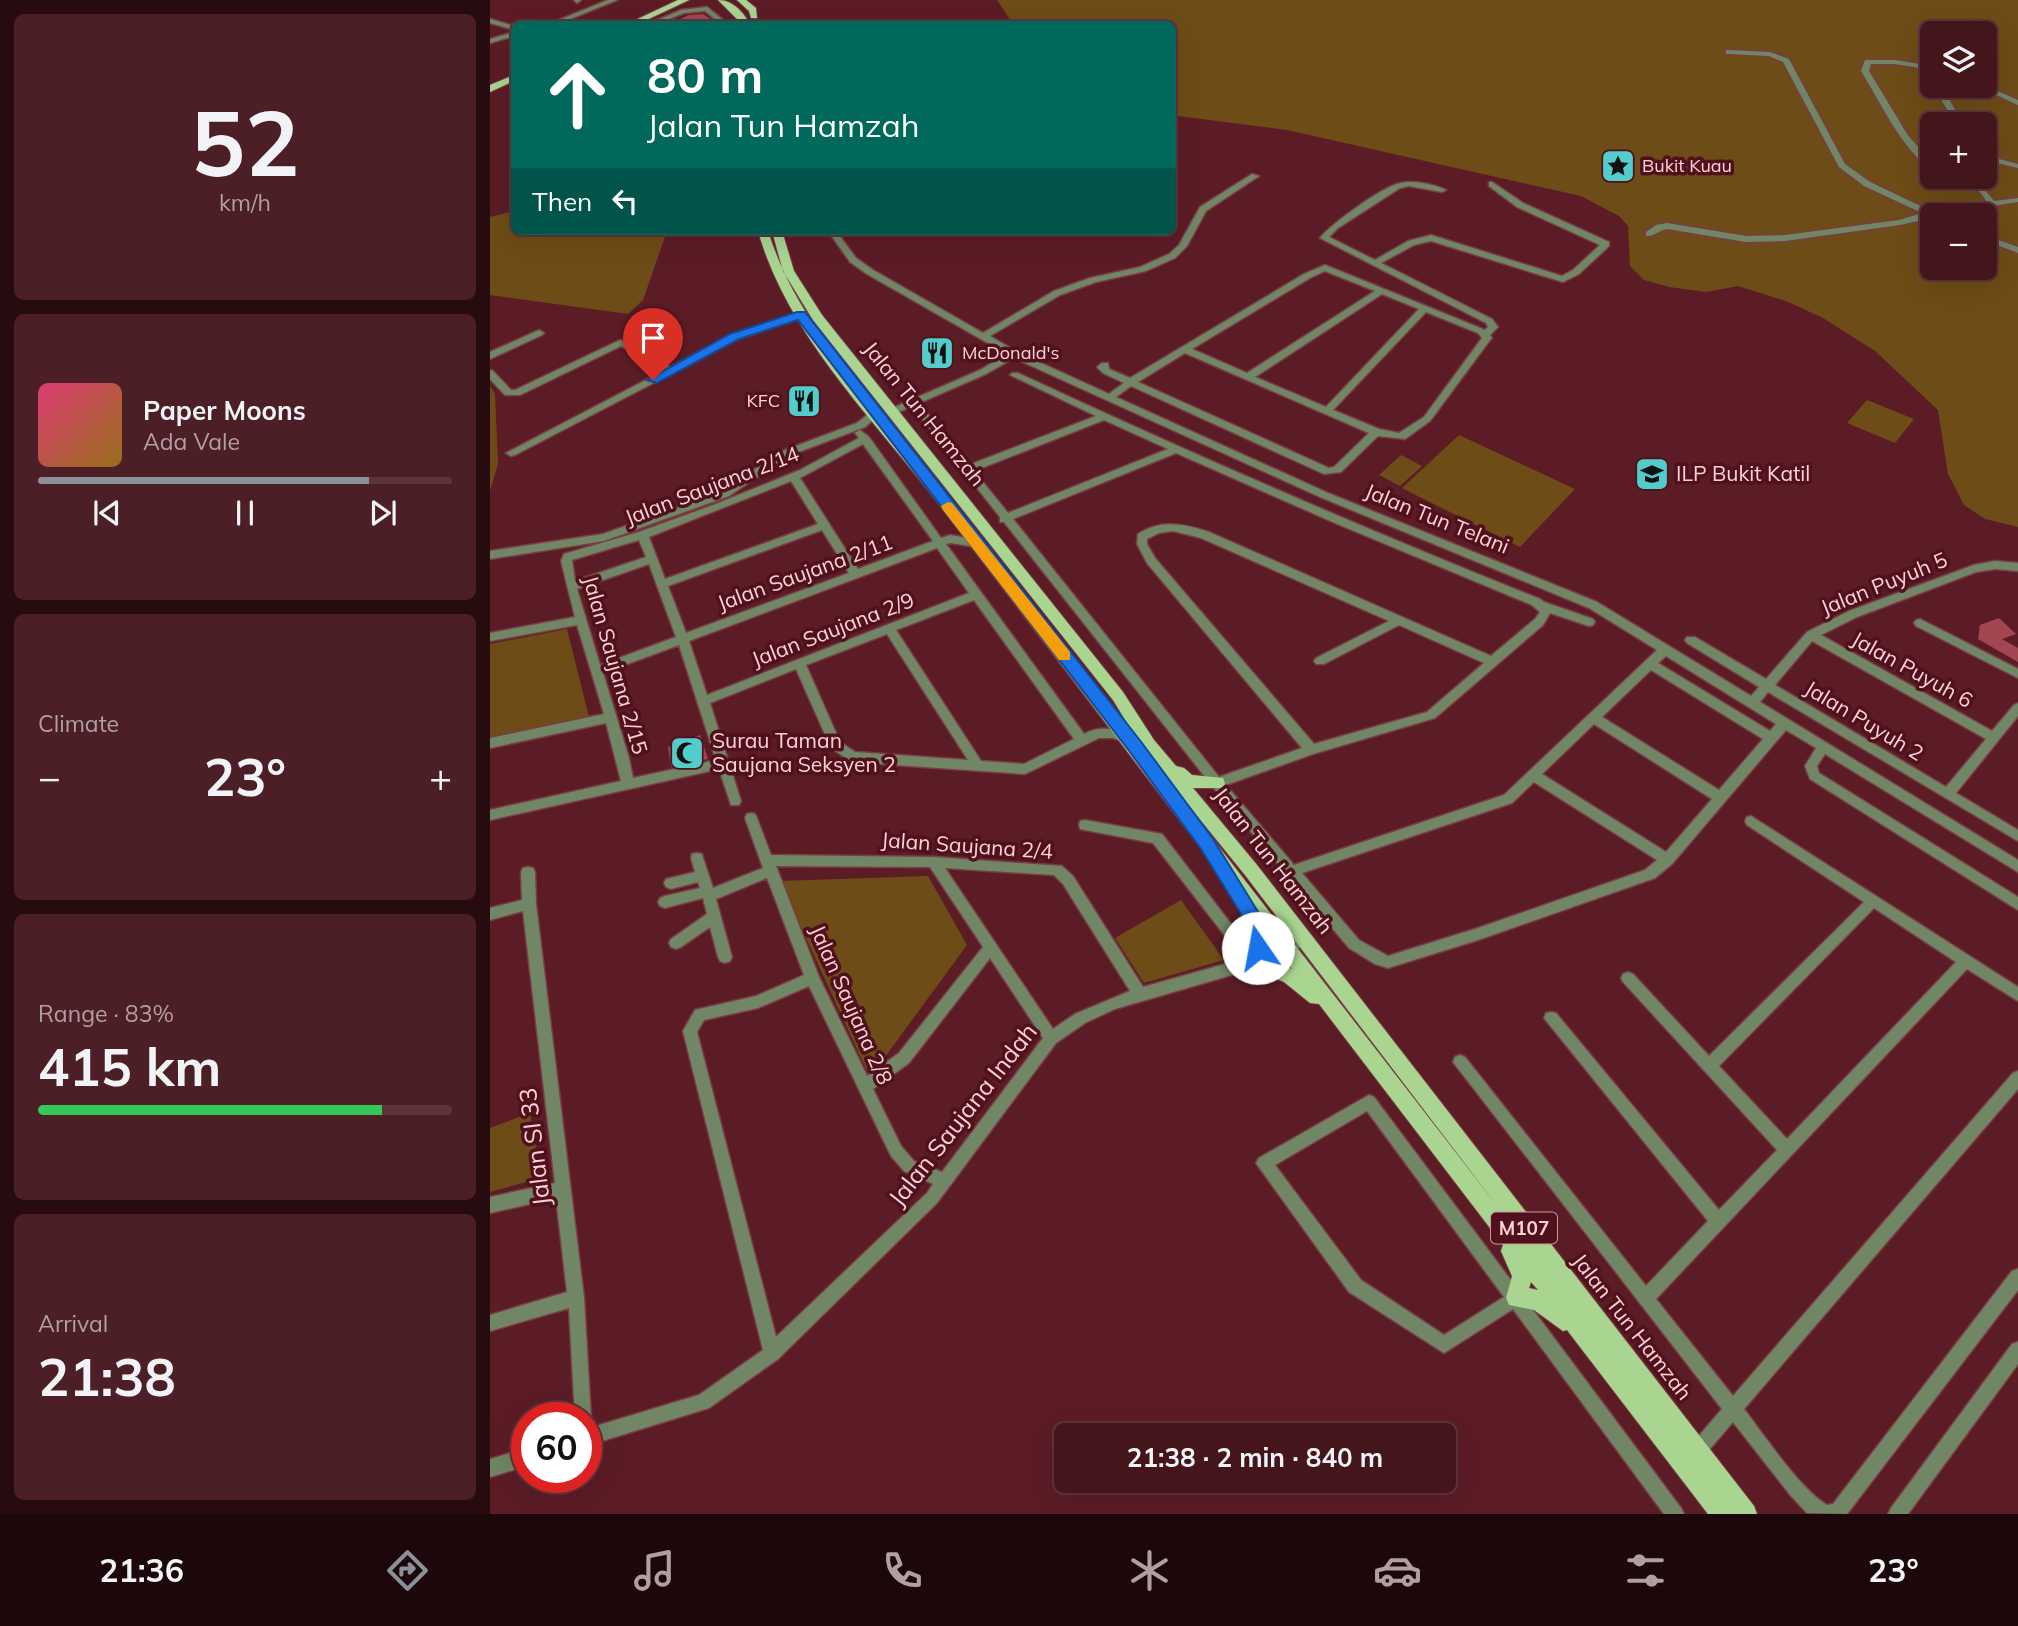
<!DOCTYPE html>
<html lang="en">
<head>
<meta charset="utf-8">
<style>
  body { margin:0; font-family:Mulish,sans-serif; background:#4c1e25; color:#f1f3f6; height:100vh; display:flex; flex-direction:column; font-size:26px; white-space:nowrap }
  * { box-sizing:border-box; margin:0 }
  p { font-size:23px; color:#b09fa3 }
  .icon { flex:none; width:38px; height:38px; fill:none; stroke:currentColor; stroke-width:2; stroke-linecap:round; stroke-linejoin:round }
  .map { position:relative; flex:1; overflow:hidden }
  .drawer { display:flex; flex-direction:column; gap:14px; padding:14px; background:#260c0f; width:490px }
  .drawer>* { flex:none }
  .guide { position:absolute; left:21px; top:21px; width:665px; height:214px; border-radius:10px; box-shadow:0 7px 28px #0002,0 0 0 2px #5d343b; background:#00695c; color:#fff; overflow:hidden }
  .fabs { position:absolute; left:1430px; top:21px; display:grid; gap:14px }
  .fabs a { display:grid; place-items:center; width:77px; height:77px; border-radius:10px; background:#45151c; box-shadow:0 7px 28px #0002,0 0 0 2px #5d343b; font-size:35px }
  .speed { position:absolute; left:21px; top:1402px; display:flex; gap:14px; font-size:35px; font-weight:700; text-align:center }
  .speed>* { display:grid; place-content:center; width:91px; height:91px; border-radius:50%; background:#45151c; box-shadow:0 7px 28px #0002,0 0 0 2px #5d343b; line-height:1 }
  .speed .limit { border:10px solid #d22; background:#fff; color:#111 }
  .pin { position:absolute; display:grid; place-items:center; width:60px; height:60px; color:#fff; margin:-72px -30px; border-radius:50% 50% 50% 0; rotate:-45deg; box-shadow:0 0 7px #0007 }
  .pin .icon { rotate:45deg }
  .me { position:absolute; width:77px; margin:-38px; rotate:348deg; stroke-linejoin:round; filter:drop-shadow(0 0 5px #0008) }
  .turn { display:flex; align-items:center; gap:24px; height:147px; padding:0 21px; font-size:32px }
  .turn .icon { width:91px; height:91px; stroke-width:2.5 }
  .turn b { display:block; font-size:49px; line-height:60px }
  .then { display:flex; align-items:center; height:66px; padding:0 21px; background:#0003; gap:14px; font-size:26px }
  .big { font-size:52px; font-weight:700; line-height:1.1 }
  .drawer .card { flex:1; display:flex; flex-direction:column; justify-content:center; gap:10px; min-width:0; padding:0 24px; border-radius:10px; background:#4c1e25 }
  .drawer .dial { align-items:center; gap:0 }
  .dial b { font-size:91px; line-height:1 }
  .song { display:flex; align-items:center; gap:21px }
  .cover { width:84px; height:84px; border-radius:10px; background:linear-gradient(135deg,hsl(340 70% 55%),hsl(40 70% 35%)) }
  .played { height:7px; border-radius:4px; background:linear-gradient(90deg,#8c9099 80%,#5d343b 80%) }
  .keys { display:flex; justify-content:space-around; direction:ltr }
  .heat { display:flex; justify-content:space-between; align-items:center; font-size:38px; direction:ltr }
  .charge { height:10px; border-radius:5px; background:linear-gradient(90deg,#34c759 83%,#5d343b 0) }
  .trip { position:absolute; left:564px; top:1423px; width:402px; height:70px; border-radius:10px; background:#45151c; box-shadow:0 7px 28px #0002,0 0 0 2px #5d343b; font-weight:700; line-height:70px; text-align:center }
  .tabs { display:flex; height:112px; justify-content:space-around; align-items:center; background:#1c080b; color:#b09fa3 }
  .tabs .icon { width:49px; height:49px }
  .tabs .selected { color:#8c9099 }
  .tabs b { font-size:32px; color:#f1f3f6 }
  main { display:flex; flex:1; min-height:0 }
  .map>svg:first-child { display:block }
  .green { fill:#6e4c17; fill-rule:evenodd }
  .building { fill:#a24652 }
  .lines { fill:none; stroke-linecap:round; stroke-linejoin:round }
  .minor-casing { stroke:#793d46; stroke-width:3 }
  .major-casing { stroke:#793d46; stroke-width:2 }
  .minor { fill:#718665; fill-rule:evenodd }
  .major { fill:#aad591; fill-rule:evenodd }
  .route { fill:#1a73e8; stroke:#114b97; stroke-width:2 }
  .slow { fill:#f59e0b }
  .labels { text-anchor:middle; stroke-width:7; stroke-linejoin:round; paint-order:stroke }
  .far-poi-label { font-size:18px; fill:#fcd2d5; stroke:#50111d; text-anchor:start }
  .shield { fill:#50111d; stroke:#c8989e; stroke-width:2 }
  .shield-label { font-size:19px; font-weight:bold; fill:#fcd2d5 }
  .street-label { font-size:21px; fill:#fcd2d5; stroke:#50111d }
  .poi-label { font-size:21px; fill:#fcd2d5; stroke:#50111d; text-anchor:start }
  .near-street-label { font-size:24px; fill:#fcd2d5; stroke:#50111d }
</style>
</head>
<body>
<main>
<section class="drawer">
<div class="card dial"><b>52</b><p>km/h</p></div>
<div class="card">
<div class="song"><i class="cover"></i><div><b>Paper Moons</b><p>Ada Vale</p></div></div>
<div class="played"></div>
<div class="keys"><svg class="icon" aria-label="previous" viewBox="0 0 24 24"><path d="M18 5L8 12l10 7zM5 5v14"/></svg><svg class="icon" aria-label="pause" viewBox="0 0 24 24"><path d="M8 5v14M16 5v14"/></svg><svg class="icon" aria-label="next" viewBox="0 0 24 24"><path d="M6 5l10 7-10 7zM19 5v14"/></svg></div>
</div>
<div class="card"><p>Climate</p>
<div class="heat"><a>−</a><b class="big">23°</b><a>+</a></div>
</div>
<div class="card"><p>Range · 83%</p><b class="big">415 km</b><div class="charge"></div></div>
<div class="card"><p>Arrival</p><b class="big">21:38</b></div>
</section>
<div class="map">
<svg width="1528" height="1514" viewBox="0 0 1528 1514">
  <rect width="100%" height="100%" fill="#5c1c26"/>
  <path class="green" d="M507,0H1528V527L1495,519L1474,505L1458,474L1448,410L1385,351L1333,318L1296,301L1248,286L1216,292L1179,287L1154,280L1140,266L1138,226L1129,216L1091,196L797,130L688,116L683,113L682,24H523ZM1442,33H1494V86H1442ZM1442,124H1494V177H1442ZM1442,215H1494V268H1442Z
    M24,211V231H177L153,300L138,314L0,295V217Z
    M0,386L5,394L8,464L0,491Z
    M1377,400L1424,419L1405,443L1357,423Z
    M969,435L1085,489L1030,547L912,488Z
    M911,455L932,466L910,486L889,475Z
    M77,629L99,717L0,738V644Z
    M438,876L477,945L392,1061L377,1071L290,881Z
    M691,900L734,960L654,983L625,938Z
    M40,1113L51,1178L0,1192V1128Z"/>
  <path class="building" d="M213,14L222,20L212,24H179L199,15Z
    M1509,618L1526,634L1512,639L1528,648V662L1488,639L1490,625Z
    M210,735L218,759L181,767L178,747Z"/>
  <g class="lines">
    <g class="minor-casing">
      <path id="minor" d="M84,0H91L87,3Z
        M118,0H127L68,24H59Z
        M217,7L238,24H231L215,11L194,13L167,24H158L191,10Z
        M0,19L24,26V30L0,23Z
        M24,32V36L0,43V39Z
        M1236,50L1280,52L1299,59L1355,164L1380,182L1441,211L1497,202L1490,192L1459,177C1478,177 1494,186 1504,201L1528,198V202L1442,215V218L1410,225L1295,241L1256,242L1177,229C1169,230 1164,237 1156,236V232L1166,225L1177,223L1256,236L1295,235L1409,220L1432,213L1374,186L1349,167L1293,62L1279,56L1239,54H1236Z
        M1375,60H1405L1442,66V70L1405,64H1381L1379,71L1417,134L1442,163V169C1415,155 1388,98 1371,71Z
        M1494,85L1528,100V105L1487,86Z
        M1443,86H1451L1466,111L1460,124H1452L1458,111Z
        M1494,155L1528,164V168L1494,160Z
        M762,174L769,176L716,211L697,246L685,258L656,271L606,282L570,295L500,336L527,352L619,394L634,383L613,373L607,367L612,363H618L619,369L640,378L814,274L835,265L995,330L998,327L996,323L830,238C841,224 890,189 907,184C921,179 944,184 956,190L952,192L919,186L910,188L848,228L839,237L885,260L918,241L941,235L1072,276L1083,270L1110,245L1027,207L999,186V182H1002L1033,203L1119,242V246L1089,274L1073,282L941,241L924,245L891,263L1002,319L1008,327L1000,335L1002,338L1000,340L940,421L915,439L888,436L851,472L834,474L641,386L626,397L838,493L1107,602L1261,696L1269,687L1197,643L1195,640L1197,637H1205L1276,679L1317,632L1359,611L1484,565L1505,561L1528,563V571L1505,569L1486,572L1367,617L1331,635L1502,731L1524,705L1528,703V716L1466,793L1528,830V841L1278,692L1270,702L1528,860V872L1335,754L1327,766L1329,773L1528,897V910L1320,779L1315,766L1326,748L1296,730L1182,864L1165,878L988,940L898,968L885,964L859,948L723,787L514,522H510V517L426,411V407H432L479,465L606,416L520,375L522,373H528C700,453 874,529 1050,599L1054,602L1103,619L1105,622L1103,625L1099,626L1060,613L1053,625L945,718L823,754L736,785L804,865L1014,795L1167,650L1099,608L830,497L524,358L496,374L404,414H398V410L490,370L517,354L377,274L360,262L338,231H346L366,258L383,270L493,333L564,291L600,278L650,267L679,254L689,245L710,207ZM835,271L885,291L757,373L702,349L820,278ZM892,294L929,309L836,407L765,377ZM936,312L988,333L992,338L934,417L909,433L889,429L843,410ZM695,353L879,433L844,467L839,468L648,382ZM614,420L678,449L518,513L484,471ZM686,453L845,523L1042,605L1050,612L1045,619L1001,656L719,532C694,524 671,519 648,534L647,544L657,563L812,748L729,777L523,519ZM683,531L711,538L899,621L826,658L824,661L826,664H834L909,625L994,663L937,712L824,744L665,558L657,544V539L669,533ZM1322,641L1496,739L1456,787L1285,685ZM1176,656L1286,724L1280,731L1168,663ZM1161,670L1273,739L1229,790L1112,717ZM1104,724L1222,799L1176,852L1052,774ZM1044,782L1167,860L1155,870L988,928L898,956L869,940L812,873L1022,803Z
        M1494,235L1528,247V253L1494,240Z
        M311,312L316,315L314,317L248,339L25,455L21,456L16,453L173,371L131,346L30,395H15L0,379V370L3,371L21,390H25L130,340L142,343L180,367L242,335Z
        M49,330L54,333L52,335L0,359V352Z
        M383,408L388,411L383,420L375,427L298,456L239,496L114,541L0,559V551L113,534L231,492L290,452L367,423L376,416L380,409Z
        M370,430L379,437L451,538L460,535L490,540L491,543L486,547L461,543L456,544L594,734C611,725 624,729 642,735L644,738L642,741L638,743L623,738H609L535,774L362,762L341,748L306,669L220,703L251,801L249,805H241L229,769L0,820V810L131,781L116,723L0,748V738L114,714L87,625L0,641V633L85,617L71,561L74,554L149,532L226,504L310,470L369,438L365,433ZM373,444L443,541L368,569L310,478ZM301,481L328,524L175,579L159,537ZM332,530L359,573L196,633L178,586ZM149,540L156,557L85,581L82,560ZM447,548L479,593L217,695L199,641ZM159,564L186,637L110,665L87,589ZM484,600L584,739L534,764L491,761L406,630ZM397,634L478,760L365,752L350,742L316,665ZM189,645L226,760L143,778L139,758L113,673Z
        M1430,619L1528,669V678L1426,626L1424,623L1426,620Z
        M261,813L265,814L267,818L281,855L444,857L572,866L583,876L653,987L753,959L663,843L595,830L590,829L589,825L590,821L595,820L672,834L765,955L814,933L819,935L821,939L819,943L789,958L752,972L625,1009L595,1023L566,1043L447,1203L288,1359L219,1408L96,1446V1429L209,1395L273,1350L193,1031L205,1010L266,996L314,975L277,878L226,899L242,957L240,961L235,963L230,961L228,957L220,927L191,947L186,949L181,947L179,943L181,939L217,914L213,898L175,908L170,906L168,902L170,898L175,896L210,888L208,882L181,889L176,887L174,883L176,879L205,872L201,858L202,854L207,853L212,854L213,858L223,888L273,868L255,818L257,814ZM286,866L440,867L493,947L409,1053L377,1076L329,977ZM455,868L564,875L573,884L640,991L585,1014L563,1029ZM500,958L553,1038L452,1172L424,1161L411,1146L383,1089L419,1063ZM319,986L401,1156L414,1171L443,1184L437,1193L286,1337L207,1032L214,1020L268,1008Z
        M1261,816L1528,987V1001L1477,969L1166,1299L1243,1396L1523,1073L1528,1071V1089L1254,1409C1274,1435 1311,1490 1337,1505L1343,1504L1522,1271L1528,1269V1290L1357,1514L1317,1513L1301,1496L1243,1422L1213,1457L1207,1460L1201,1457L1198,1451L1201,1445L1232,1409L963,1062L965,1057L970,1055L975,1057L1156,1286L1218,1221L1054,1018L1056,1013L1061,1012L1066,1013L1229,1210L1287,1150L1133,982L1131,978L1133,974L1138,972L1143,974L1219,1056L1374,902L1257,825L1255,821L1257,817ZM1384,908L1466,962L1297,1139L1229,1066Z
        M38,867L43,868L45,872L46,904L94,1298L101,1418L99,1424L96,1425V1418H85L79,1308L0,1331V1315L77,1292L66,1198L0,1213V1197L65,1183L33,911L0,920V908L32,900L31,872L33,868Z
        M879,1095L884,1097L1191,1508L1194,1514H1174L1023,1309L954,1353L859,1292L766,1163L769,1158ZM877,1111L1014,1297L954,1335L871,1280L785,1165Z
        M1528,1342V1364L1418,1514H1398L1401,1508L1522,1344Z
        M37,1448V1466L0,1477V1459Z"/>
    </g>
    <g class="major-casing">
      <path id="major" d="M188,0H199L148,24H137Z
        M228,0C243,0 253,12 260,24H252Z
        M247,0H256L266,8L267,18H261L259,11Z
        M24,75V81L0,92V85Z
        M268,231H278C292,276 314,312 341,350L645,736L623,700L323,320L293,271L282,231H292L304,271L332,315L633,692L664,740L686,766L694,768L702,775L733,778L735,783L733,788H703L767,865L1264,1506L1267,1514H1218L1077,1330L1073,1331L1044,1310L1019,1305L1016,1298L1022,1276L1011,1251L1013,1245L829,1004L820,1003L794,982L756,966L753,961L763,936L751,915L757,909C654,774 552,638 448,503C383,418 298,336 268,231ZM679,781L755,875L1008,1207L712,825ZM779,939L802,969L772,957ZM1041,1282L1048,1290L1039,1288Z"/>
    </g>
    <use href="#minor" class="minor"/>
    <use href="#major" class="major"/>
  </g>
  <path class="route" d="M307,312H315L652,743L723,839L778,928L780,935L774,953H761L759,948L761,930L711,849L640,752L308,320L249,339L167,383L157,380L240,334Z"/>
  <path class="slow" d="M458,502L462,503L580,652V660H569L453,510L451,506Z"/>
  <defs>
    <g id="sight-square" transform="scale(1.75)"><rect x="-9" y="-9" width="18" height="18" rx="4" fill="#52cdcc" stroke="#50111d"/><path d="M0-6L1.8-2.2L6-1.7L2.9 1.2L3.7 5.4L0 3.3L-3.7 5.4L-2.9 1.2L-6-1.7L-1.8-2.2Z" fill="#111"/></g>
    <g id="restaurant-square" transform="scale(1.75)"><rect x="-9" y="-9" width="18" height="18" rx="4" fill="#52cdcc" stroke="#50111d"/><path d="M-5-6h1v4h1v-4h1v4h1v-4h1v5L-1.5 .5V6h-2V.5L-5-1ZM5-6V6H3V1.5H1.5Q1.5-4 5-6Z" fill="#111"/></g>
    <g id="university-square" transform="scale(1.75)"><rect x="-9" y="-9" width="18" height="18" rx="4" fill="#52cdcc" stroke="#50111d"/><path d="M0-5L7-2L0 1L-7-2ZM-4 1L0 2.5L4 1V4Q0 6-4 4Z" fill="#111"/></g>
    <g id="mosque-square" transform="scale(1.75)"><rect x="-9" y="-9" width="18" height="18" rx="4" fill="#52cdcc" stroke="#50111d"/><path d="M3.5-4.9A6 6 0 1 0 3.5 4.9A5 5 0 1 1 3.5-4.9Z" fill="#111"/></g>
  </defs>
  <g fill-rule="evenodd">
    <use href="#sight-square" x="1128" y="166"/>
    <use href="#restaurant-square" x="447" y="353"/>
    <use href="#restaurant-square" x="314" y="401"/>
    <use href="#university-square" x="1162" y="474"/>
    <use href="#mosque-square" x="197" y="753"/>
  </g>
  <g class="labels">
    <g class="far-poi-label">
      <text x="1152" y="172">Bukit Kuau</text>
      <text x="472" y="359">McDonald's</text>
      <text x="290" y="407" text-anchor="end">KFC</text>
    </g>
    <rect class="shield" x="1001" y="1212.5" width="66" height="31" rx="5"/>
    <g class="shield-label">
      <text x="1034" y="1235">M107</text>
    </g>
    <g class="street-label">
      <text transform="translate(434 414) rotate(51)" y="7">Jalan Tun Hamzah</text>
      <text transform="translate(222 486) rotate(-21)" y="7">Jalan Saujana 2/14</text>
      <text transform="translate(947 519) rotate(22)" y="7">Jalan Tun Telani</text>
      <text transform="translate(315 573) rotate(-20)" y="7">Jalan Saujana 2/11</text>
      <text transform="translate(1394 584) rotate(-22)" y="7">Jalan Puyuh 5</text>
      <text transform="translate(343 630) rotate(-21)" y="7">Jalan Saujana 2/9</text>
      <text transform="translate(125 665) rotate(74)" y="7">Jalan Saujana 2/15</text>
      <text transform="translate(1422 670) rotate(29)" y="7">Jalan Puyuh 6</text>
      <text transform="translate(1374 721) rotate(31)" y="7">Jalan Puyuh 2</text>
      <text transform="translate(477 846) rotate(4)" y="7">Jalan Saujana 2/4</text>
      <text transform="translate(783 861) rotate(52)" y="7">Jalan Tun Hamzah</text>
      <text transform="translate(361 1005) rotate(66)" y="7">Jalan Saujana 2/8</text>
      <text transform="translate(1142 1327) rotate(52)" y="7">Jalan Tun Hamzah</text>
    </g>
    <g class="poi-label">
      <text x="1186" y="481">ILP Bukit Katil</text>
      <text x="222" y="748">Surau Taman<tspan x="222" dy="24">Saujana Seksyen 2</tspan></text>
    </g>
    <g class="near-street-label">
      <text transform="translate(473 1115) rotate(-52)" y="8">Jalan Saujana Indah</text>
      <text transform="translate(45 1147) rotate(-97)" y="8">Jalan SI 33</text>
    </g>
  </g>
</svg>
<div class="fabs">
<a><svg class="icon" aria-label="layers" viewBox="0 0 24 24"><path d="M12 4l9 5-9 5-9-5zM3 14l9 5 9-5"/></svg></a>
<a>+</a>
<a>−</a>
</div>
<div class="speed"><div class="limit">60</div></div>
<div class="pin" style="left:163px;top:380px;background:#d93025"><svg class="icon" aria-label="arrive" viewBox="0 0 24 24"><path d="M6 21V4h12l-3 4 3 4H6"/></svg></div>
<svg class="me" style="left:768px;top:948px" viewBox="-20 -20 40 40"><circle r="19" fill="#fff"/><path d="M0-13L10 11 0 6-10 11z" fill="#1a73e8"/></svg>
<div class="trip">21:38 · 2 min · 840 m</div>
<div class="guide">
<div class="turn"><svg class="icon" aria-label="ahead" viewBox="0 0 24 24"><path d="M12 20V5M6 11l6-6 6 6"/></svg><div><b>80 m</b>Jalan Tun Hamzah</div></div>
<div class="then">Then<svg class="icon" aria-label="left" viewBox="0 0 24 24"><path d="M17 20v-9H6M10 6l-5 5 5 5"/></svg></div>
</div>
</div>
</main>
<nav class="tabs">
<b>21:36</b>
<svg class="icon selected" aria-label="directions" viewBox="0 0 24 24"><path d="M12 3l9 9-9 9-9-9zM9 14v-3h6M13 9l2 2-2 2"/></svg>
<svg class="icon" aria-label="music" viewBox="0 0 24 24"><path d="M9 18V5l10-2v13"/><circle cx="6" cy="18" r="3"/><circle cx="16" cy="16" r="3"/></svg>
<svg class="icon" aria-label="phone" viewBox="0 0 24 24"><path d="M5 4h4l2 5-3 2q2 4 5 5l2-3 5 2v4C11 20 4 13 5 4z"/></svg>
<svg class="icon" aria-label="climate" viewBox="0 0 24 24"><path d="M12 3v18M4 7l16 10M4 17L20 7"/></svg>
<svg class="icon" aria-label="car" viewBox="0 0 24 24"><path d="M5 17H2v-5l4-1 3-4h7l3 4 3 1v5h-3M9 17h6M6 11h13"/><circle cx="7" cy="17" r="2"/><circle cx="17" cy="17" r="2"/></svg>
<svg class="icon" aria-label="filters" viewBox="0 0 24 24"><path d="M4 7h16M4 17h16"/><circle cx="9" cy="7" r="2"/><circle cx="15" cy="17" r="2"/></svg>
<b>23°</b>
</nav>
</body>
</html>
